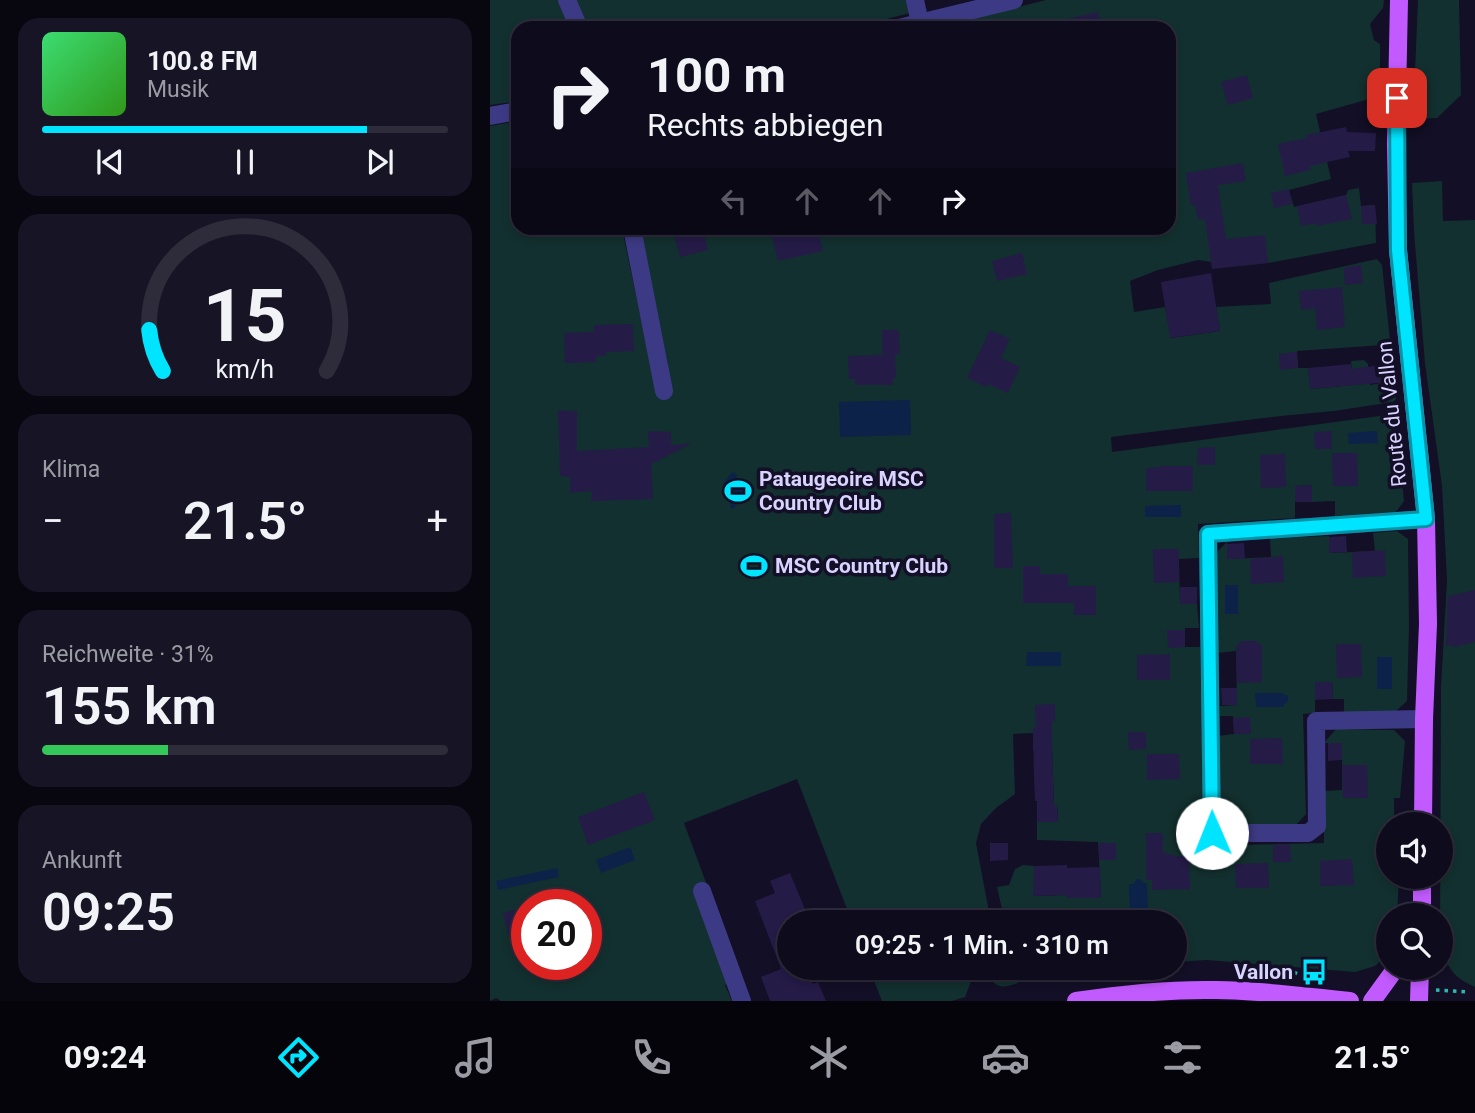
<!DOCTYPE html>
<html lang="de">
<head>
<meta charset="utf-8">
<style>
  body { margin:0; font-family:Roboto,sans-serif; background:#171425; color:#f1f3f6; height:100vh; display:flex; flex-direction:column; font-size:26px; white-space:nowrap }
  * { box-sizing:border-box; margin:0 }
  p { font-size:23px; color:#9b9ba3 }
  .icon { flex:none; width:38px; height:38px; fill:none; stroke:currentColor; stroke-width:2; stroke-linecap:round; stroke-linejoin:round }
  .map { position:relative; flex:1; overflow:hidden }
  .side { display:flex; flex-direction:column; gap:18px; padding:18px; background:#08060f; width:490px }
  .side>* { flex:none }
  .top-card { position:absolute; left:21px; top:21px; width:665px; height:214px; border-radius:21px; box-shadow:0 4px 10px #0003,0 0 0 2px #2e2b3b; background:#0e0b1c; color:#f1f3f6; overflow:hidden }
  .fabs { position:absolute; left:886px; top:812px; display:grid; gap:14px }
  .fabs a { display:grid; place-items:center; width:77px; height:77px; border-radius:50%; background:#0e0b1c; box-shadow:0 4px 10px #0003,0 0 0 2px #2e2b3b; font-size:35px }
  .speed { position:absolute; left:21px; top:889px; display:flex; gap:14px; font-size:35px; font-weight:700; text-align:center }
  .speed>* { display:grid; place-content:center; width:91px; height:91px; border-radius:50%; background:#0e0b1c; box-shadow:0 4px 10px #0003,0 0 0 2px #2e2b3b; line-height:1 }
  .speed .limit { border:10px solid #d22; background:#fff; color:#111 }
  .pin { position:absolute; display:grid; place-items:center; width:60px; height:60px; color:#fff; margin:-30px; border-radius:14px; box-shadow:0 4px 10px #0006 }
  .me { position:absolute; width:77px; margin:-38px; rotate:359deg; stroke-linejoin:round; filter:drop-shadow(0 0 5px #0008) }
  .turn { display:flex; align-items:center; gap:24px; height:147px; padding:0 21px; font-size:32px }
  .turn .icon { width:91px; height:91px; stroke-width:2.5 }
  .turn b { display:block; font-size:49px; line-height:60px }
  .lanes { display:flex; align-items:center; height:66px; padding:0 21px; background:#0003; justify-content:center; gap:35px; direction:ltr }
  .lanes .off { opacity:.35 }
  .big { font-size:52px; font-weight:600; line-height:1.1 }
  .side .widget { flex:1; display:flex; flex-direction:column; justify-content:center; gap:10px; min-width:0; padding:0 24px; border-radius:21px; background:#171425 }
  .side .dial { align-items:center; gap:0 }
  .dial svg { height:182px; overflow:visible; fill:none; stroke:#2e2b3b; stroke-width:7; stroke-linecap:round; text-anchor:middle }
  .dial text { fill:#f1f3f6; stroke:none }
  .song { display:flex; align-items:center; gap:21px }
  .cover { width:84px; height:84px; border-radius:10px; background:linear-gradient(135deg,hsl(140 70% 55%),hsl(110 70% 35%)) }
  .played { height:7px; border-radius:4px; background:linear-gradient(90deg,#00e5ff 80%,#2e2b3b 80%) }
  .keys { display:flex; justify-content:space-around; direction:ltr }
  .heat { display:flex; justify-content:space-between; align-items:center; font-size:38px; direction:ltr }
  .charge { height:10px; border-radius:5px; background:linear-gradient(90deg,#34c759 31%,#2e2b3b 0) }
  .trip { position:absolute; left:287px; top:910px; width:410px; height:70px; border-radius:35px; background:#0e0b1c; box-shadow:0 4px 10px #0003,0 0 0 2px #2e2b3b; font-weight:600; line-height:70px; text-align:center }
  .tabs { display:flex; height:112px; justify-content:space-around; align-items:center; background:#06040b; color:#9b9ba3 }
  .tabs .icon { width:49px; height:49px }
  .tabs .current { color:#00e5ff }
  .tabs b { font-size:32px; color:#f1f3f6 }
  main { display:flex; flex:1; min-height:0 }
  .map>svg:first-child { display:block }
  .green { fill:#12302f; fill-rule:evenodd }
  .water { fill:#0c2248 }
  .building { fill:#241b47 }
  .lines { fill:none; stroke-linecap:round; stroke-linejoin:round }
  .path { stroke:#2fb8b0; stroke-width:3.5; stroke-dasharray:3.5 5; stroke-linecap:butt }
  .minor { stroke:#3d3a85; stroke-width:18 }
  .major { stroke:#c25bff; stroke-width:18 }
  .route-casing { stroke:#0095a6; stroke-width:18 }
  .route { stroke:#00e5ff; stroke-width:12 }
  .labels { text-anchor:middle; stroke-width:7; stroke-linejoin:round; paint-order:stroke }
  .street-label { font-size:21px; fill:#d9d4ff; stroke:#130f26 }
  .poi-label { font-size:21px; font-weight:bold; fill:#d9d4ff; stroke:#130f26; text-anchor:start }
</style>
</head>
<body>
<main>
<section class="side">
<div class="widget">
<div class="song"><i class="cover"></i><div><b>100.8 FM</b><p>Musik</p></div></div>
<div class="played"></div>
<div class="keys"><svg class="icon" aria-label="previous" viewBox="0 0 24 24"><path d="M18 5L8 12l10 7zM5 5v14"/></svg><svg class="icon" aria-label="pause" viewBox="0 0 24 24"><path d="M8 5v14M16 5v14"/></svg><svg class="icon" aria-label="next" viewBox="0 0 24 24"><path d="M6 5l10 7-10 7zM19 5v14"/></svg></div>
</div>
<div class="widget dial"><svg viewBox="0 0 100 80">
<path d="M14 69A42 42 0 1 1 86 69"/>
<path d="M14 69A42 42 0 0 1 8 51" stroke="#00e5ff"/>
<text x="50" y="56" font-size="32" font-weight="700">15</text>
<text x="50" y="72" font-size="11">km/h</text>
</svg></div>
<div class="widget"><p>Klima</p>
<div class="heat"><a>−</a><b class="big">21.5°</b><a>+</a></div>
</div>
<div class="widget"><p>Reichweite · 31%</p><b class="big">155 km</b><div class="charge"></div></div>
<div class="widget"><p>Ankunft</p><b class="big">09:25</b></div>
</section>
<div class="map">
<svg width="985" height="1001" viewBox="0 0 985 1001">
  <rect width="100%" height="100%" fill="#130f26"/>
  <path class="green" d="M0,0H71L84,28H28V101L0,105Z
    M85,0H417L420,13L361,28H97Z
    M556,0H894L893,8L880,24L884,40L890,44V96L826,114L841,179L799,190L804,207L856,195L858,190L869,188L871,206L885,205L886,243L778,263L750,266L708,260L668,270L640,281L644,312L675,307L681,338L730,331L726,307L781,304L779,283L887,259L892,265L900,340L893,345L807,351L808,368H818L821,389L863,385L861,361L874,360L878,364L880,385L904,381L906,399L903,402L844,411L791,416L621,437L622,452L897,415L906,420L914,501L906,512L845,516V501L822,502V485L805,486V518L708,524L709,558L689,559L690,604H707L709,628H695V647H710L714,830L709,831V846L834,843V791L852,790V743H834L846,729L904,730L915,741L910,798H904V815H910V824H898V877H909L907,915H898V955L885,966L865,972L717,960L684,962V922H515L507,887L519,885L525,869L533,865L544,866V896L577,895L578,898L611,897L608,842L547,840V822L568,821L567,806H564L562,749H543V733L523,734L525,794L506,808L491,824L486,843L501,922H362L307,779L194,823L218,888L240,983L235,985L242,1001H11L6,998L0,1001V126L28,121V228H132L161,368L178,364L150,228H679V28H444ZM37,905H96V964H37Z
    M928,0H969L971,95L947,118L923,119Z
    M952,181L953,221L985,220V987C961,977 955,964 950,940L951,687L957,580L952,486L935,363L924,232L922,183Z
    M907,531L918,539L919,627L917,701L905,712L854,714V699H843L842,682H825V713L813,714L816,814L805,826L744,827L730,813L727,736L744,734L743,716H730V706L747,705L746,651L727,653L725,554L737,542L738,559L781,557L780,538L839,536L840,553L885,551L883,533Z
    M379,968H532V971L528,983C510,989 507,988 495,973L483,976L475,997L462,1001H392Z
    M546,968H624L549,979Z"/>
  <path class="water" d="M420,400L421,435L350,437L349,402Z
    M887,431L888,443L859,444L858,433Z
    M244,472L247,475L245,482L257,485L261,492L258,498L248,501L244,508L242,509L240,507V498L233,484L241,473Z
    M691,505V517H655V506Z
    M735,585H748V614H735Z
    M537,652H571V666H536Z
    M887,657H902V689H887Z
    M765,693H793V694L798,696V701L794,704V707H766Z
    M140,847L145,860L111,873L106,860Z
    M67,868L69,877L8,890L6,881Z
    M647,879H650L654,883H657L658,919H640L639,884H643Z"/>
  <path class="building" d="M608,12L612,28H566L565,22Z
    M757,75L763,98L738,105L731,82Z
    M856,127L857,132L886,133L885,151H858L860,157L819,166L820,170L795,176L788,144L817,138L816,135Z
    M753,163L756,181L728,185L736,239L775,235L778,263L722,269L715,219L708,220L705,205L701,206L696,173Z
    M799,189L802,204L784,208L781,193Z
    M856,195L862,219L826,226V223L811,226L807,206Z
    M885,205L887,224H872L871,206Z
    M182,228H212L218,250L190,257Z
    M280,228H327L333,251L288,261Z
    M532,253L537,274L507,281L502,261Z
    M871,265L873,283L855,285L854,268Z
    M721,273L730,331L680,338L671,282Z
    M852,287L855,327L827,330L825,308L811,310L809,291Z
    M143,324L144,351L116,352V356H106V362L75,363L74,333L104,332V325Z
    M392,330H409L410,354H392Z
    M500,330L520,339L511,358L530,367L518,393L498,384L497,387L477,378Z
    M807,352L808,368L790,370L789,354Z
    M405,354L406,377L403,378V385H365V379H359L358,356Z
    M861,364L862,369L898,364L900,382L820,389L818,368Z
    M68,410L87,411V451L159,447L158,431L181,432V445L201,444L161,464L163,499L101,501L102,491L80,493V477L70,476Z
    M842,431V449H825L824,432Z
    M725,447V465H707L708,448Z
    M842,453H867L868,486H843Z
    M795,454L796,487L771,488L770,455Z
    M670,466H703V491H656V468L670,467Z
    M822,485V502H805V486Z
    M521,513L523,568H504V514Z
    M856,536L857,552L839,553V537Z
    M754,543L755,559H737V544Z
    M663,549H689V582L664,583Z
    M895,550L896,576L863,578L862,552Z
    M793,556L794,582L761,584L760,559Z
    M533,566H550V574H578V586H606V615H584V603H533Z
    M690,587H707V604H690Z
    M985,590V642L963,647V645L956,646L958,596Z
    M677,630H695V647L678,648Z
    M751,641H766L772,646V682L747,683L746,647Z
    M846,644H871L872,677L847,678Z
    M680,654V680H647V655Z
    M825,682H842L843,699L825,700Z
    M731,688H747V705H732Z
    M565,704V721H562V748L564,806H567L568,822H547V801H545L544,779L543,727H546L545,705Z
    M760,717L761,734H744L743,718Z
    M638,732H656V749L639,750Z
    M792,738L793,764H760V739Z
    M838,743H852V760L838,761Z
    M657,754H689L690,779L657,780Z
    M852,765H877L878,798H853Z
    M154,792L165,820L98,845L88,817Z
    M656,833H673V852L685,856H699L700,889L662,890V880H656Z
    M500,843H518V860L500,861Z
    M609,843H626V860H609Z
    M800,844L801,862H783V845Z
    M862,859L864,885L830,886V861Z
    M778,863L779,888H746L745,864Z
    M577,865V868L610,867L611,898H578L577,895L543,896L544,866Z
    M300,873L317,914L308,917L310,922H299V968H316L323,984L328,982L336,1001H280L271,977L291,969L265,901L285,893L280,881Z
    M37,907V946L22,949L13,913Z"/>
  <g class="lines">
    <path class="path" d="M796,969L813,976
      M946,990L979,992"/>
    <path class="minor" d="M77,0L89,28
      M425,0L430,23
      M409,28L524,0
      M0,116L28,111
      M142,228L174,391
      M934,719L826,721L827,826L818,833H722L718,534L936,519
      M212,891L252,1001"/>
    <path class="major" d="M909,0L906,145L908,250L936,519L938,624L934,719L933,824
      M932,915V877
      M586,1001C632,994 679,989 726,990C770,990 815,997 860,1001
      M882,1001L906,968
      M929,1001L930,968"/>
  </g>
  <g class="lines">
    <g class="route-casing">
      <path id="route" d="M722,833L718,534L936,519L908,250L907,98"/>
    </g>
    <use href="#route" class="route"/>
  </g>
  <defs>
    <g id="stadium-bare" transform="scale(2.1)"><path d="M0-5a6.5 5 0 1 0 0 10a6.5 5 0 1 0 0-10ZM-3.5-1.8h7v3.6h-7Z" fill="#00e5ff" stroke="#130f26" stroke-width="2.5" paint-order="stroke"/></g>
    <g id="bus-bare" transform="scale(2.1)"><path d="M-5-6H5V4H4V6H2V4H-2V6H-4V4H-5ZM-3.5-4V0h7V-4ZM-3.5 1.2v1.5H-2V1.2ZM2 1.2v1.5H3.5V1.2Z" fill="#00e5ff" stroke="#130f26" stroke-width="2.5" paint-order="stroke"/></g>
  </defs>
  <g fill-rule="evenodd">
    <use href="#stadium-bare" x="248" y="491"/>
    <use href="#stadium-bare" x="264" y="566"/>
    <use href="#bus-bare" x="824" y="972"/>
  </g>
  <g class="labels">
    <g class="street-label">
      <text transform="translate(902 414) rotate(-96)" y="7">Route du Vallon</text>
    </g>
    <g class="poi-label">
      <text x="269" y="486">Pataugeoire MSC<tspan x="269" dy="24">Country Club</tspan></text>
      <text x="285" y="573">MSC Country Club</text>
      <text x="803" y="979" text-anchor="end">Vallon</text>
    </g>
  </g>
</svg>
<div class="fabs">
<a><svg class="icon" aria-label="sound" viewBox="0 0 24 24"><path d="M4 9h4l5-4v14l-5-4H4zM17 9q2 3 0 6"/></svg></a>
<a><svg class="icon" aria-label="search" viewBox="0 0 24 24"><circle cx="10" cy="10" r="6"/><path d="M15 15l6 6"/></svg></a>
</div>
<div class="speed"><div class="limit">20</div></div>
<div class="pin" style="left:907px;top:98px;background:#d93025"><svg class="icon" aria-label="arrive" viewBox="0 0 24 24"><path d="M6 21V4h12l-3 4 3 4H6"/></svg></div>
<svg class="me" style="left:722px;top:833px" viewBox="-20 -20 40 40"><circle r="19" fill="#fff"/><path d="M0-13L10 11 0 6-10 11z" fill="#00e5ff"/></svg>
<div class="trip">09:25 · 1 Min. · 310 m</div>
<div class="top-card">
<div class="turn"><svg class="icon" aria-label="right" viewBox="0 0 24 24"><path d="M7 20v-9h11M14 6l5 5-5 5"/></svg><div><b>100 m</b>Rechts abbiegen</div></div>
<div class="lanes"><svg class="icon off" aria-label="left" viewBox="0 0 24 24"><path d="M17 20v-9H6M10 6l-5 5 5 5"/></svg><svg class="icon off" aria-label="ahead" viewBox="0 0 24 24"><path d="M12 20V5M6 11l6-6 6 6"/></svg><svg class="icon off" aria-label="ahead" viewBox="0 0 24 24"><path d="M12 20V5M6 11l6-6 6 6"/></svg><svg class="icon" aria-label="right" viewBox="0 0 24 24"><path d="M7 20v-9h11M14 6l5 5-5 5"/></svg></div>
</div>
</div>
</main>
<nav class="tabs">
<b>09:24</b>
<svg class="icon current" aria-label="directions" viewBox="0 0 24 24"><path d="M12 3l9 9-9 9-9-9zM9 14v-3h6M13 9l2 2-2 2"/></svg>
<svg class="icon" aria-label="music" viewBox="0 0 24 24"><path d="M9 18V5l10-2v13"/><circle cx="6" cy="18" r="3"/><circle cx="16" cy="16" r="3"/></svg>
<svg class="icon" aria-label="phone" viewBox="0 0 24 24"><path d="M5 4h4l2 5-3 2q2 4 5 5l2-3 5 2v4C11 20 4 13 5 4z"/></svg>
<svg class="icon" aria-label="climate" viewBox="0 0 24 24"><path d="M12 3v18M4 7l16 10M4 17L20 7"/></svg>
<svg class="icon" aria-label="car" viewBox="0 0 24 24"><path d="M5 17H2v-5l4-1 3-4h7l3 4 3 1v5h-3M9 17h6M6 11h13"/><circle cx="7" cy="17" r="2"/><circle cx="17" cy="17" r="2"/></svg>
<svg class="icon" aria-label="filters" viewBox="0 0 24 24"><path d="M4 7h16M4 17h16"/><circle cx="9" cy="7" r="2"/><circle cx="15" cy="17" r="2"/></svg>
<b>21.5°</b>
</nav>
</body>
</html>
